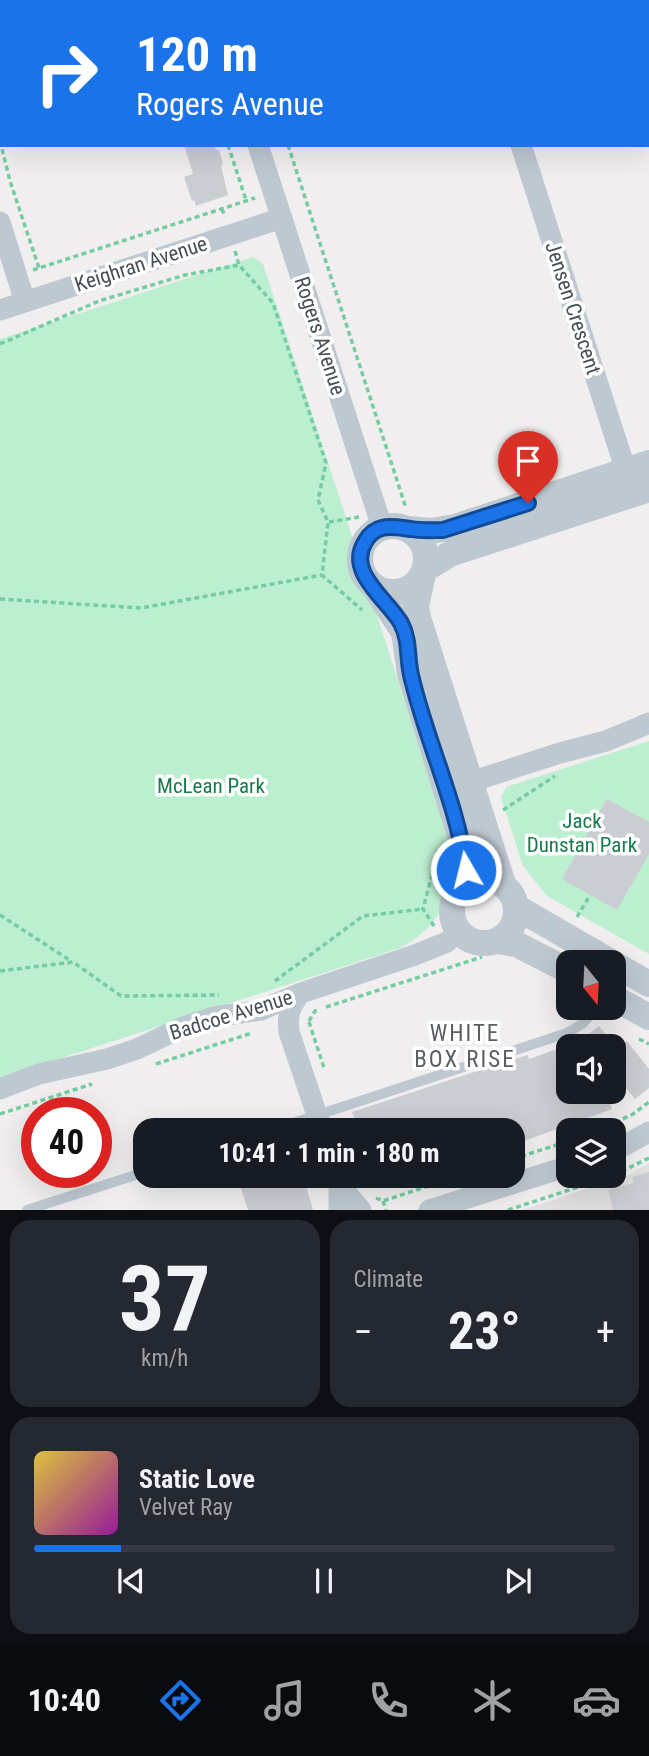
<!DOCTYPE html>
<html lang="en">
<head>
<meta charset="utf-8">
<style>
  body { margin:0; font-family:"Roboto Condensed",sans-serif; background:#242831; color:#f1f3f6; height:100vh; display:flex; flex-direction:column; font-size:26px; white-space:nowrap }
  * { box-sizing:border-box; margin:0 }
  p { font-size:23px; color:#9ea1a6 }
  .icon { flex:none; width:38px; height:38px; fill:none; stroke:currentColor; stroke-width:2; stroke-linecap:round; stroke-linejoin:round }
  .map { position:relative; height:1210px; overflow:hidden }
  .side { display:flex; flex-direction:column; gap:10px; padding:10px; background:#0d0f14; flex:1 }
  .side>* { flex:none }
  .top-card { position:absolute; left:0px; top:0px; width:649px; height:147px; box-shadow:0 7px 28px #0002; background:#1a73e8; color:#fff; overflow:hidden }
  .needle { width:46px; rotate:162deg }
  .buttons { position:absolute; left:556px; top:950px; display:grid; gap:14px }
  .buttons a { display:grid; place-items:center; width:70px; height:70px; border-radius:14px; background:#171b24; box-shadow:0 7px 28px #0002; font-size:35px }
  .speed { position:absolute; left:21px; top:1097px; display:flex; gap:14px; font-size:35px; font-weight:700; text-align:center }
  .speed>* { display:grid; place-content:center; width:91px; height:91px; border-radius:50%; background:#171b24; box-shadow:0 7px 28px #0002; line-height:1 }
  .speed .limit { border:10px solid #d22; background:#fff; color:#111 }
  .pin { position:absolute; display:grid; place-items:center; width:60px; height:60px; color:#fff; margin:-72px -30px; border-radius:50% 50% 50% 0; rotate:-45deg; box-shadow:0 0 7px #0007 }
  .pin .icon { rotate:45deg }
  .me { position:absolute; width:77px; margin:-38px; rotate:352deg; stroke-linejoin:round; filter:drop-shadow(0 0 5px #0008) }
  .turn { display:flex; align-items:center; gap:24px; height:147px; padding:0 21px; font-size:32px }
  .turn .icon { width:91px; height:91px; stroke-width:2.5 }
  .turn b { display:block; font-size:49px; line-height:60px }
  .big { font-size:52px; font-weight:700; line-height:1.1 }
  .side .card { flex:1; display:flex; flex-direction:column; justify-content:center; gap:10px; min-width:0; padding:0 24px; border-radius:21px; background:#242831 }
  .side .dial { align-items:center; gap:0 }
  .dial b { font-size:91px; line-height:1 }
  .song { display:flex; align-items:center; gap:21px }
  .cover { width:84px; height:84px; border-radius:10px; background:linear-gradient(135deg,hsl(50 70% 55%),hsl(300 70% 35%)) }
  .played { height:7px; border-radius:4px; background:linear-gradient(90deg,#1a73e8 15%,#363941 15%) }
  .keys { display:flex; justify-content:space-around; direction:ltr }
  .heat { display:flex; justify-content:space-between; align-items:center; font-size:38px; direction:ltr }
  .side .tiles { flex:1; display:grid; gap:10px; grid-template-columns:1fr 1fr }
  .card:last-child { grid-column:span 2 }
  .trip { position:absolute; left:133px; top:1118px; width:392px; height:70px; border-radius:21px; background:#171b24; box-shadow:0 7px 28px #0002; font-weight:700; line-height:70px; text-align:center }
  .tab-bar { display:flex; height:112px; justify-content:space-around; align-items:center; background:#090b0e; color:#9ea1a6 }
  .tab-bar .icon { width:49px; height:49px }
  .tab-bar .current { color:#1a73e8 }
  .tab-bar b { font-size:32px; color:#f1f3f6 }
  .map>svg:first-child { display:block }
  .education { fill:#e1dfe0 }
  .green { fill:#bceed0 }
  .building { fill:#cacdd2 }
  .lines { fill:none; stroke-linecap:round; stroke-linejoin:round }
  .path { stroke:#74cca2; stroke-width:3.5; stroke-dasharray:5 3.5; stroke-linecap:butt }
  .service { stroke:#bec8d0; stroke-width:10 }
  .minor { stroke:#bec8d0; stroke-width:21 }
  .tertiary { stroke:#bec8d0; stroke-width:26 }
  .route-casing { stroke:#114b97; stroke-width:18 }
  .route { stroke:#1a73e8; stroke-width:12 }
  .labels { text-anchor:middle; stroke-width:7; stroke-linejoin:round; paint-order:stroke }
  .street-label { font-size:21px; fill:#46515b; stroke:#fff }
  .park-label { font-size:21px; fill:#187b4b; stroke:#fff }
  .neighbourhood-label { font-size:23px; letter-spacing:2px; fill:#5a5e63; stroke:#fff }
</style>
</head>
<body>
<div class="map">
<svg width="649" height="1210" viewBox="0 0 649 1210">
  <rect width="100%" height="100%" fill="#f0eeee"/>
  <path class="education" d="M649,1163V1210H522L629,1175Z"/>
  <path class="green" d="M253,257L263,264L352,536C349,569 354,580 374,606L450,843C459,888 441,927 400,948L0,1078V339Z
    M649,741V954L547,896L523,866L501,797L506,787Z"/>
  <path class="building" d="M184,145H214L216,150H219L223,165L221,166L228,195L196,206L194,200L192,201L184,177L193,174Z
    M607,799L649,822V854L617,910L562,879Z
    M599,1026L614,1045V1035L622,1045L627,1041L649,1069V1088L635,1099L614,1073V1046H592L585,1037Z
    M569,1045V1092H606L612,1109L516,1144L513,1130H359L352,1112L511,1060L528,1055L529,1059Z
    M649,1172V1210H613L608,1190L634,1183L632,1177Z
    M237,1176H303L313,1210H248Z"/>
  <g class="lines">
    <path class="path" d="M181,0V2
      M241,0L242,2
      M0,141L10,181L39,268
      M228,145L246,200
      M288,145L406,508
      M222,209L225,217
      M235,251L239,265L273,303L326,463L318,500L328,522L322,575L362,610
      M33,270L255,198
      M0,344L99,301L185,275L239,265
      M329,522L359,517
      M0,599L141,608L322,575
      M503,810L555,776
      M0,915L71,961
      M577,917L590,895
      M434,926L423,909L439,848
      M0,971L73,962L121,996L219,995
      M275,981L363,916L423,909
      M557,992L569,999
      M326,1007L482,957
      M309,1021L315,1011L319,1010
      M309,1022L324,1068
      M639,1039L649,1044
      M156,1064L252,1033
      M0,1114L92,1084
      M600,1130L633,1114L649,1102
      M513,1159L569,1141
      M614,1175L649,1158
      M376,1198L383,1201L459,1176
      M383,1201L386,1210
      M508,1210L612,1176"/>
    <path class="service" d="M272,1130L567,1033L582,1024L597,1008
      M27,1210L145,1172"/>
    <path class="minor" d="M210,0L211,2
      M474,0L475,2
      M258,145L382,527
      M521,145L626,471
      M0,222L25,302
      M0,310L282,218
      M455,787L560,753L606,741L649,723
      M301,993C290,1006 287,1014 289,1032L322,1130
      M0,1089L39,1074L107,1059L137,1049L183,1027L214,1017L261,1010L301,993L415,955L447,942L459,932
      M614,1151L649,1132
      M336,1176L339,1184V1210
      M339,1184L361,1210
      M429,1210L569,1166"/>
    <path class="tertiary" d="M360 559a33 33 0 1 1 66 0a33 33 0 1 1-66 0Z
      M408,529L431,531L455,527L649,463
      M425,569L450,554L649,489
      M423,574L416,606L418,618L503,884
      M373,585L404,632L410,674L462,842L465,870L456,895
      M452 911a32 32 0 1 1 64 0a32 32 0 1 1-64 0Z
      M516,907L611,962
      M497,941L516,944L569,971
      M614,964L649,984
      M614,998L649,1017"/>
  </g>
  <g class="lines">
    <g class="route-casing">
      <path id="route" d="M466,870C457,802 426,741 411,675C407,658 410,640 401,623C387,599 346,572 365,542C376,522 393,527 411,529C422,531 432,530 443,530L528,503"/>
    </g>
    <use href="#route" class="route"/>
  </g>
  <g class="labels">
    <g class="street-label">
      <text transform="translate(141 264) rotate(-18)" y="7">Keighran Avenue</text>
      <text transform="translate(573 308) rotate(72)" y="7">Jensen Crescent</text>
      <text transform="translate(320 336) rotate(72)" y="7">Rogers Avenue</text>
      <text transform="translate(231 1015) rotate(-17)" y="7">Badcoe Avenue</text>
    </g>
    <g class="park-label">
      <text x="211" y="793">McLean Park</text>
      <text x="582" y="828">Jack<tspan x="582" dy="24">Dunstan Park</tspan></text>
    </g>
    <g class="neighbourhood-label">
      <text x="465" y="1041">WHITE<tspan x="465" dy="26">BOX RISE</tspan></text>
    </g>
  </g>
</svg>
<div class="buttons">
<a><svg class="needle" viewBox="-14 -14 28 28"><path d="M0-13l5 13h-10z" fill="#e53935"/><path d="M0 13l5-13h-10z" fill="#9ea1a6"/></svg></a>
<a><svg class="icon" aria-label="sound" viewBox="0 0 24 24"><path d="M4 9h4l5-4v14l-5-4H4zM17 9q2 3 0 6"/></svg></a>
<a><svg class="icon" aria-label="layers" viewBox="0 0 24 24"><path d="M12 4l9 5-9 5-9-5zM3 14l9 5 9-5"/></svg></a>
</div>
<div class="speed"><div class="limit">40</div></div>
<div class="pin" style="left:528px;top:503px;background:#d93025"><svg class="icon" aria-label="arrive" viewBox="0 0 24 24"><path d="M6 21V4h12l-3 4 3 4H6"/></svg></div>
<svg class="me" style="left:466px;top:870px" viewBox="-20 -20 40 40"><circle r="17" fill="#1a73e8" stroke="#fff" stroke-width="3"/><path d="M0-11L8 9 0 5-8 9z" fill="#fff"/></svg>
<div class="trip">10:41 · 1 min · 180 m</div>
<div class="top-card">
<div class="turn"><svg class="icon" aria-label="right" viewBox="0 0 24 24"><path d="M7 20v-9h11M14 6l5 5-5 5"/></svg><div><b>120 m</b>Rogers Avenue</div></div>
</div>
</div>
<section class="side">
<div class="tiles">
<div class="card dial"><b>37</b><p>km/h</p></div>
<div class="card"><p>Climate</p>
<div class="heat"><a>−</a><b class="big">23°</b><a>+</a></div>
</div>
<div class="card">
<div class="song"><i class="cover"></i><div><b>Static Love</b><p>Velvet Ray</p></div></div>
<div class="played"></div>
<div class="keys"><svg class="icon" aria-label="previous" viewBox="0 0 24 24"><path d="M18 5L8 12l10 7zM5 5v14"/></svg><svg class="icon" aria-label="pause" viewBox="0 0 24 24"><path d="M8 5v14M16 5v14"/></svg><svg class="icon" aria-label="next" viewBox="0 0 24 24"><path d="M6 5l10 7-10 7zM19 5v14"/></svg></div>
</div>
</div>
</section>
<nav class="tab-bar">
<b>10:40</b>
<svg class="icon current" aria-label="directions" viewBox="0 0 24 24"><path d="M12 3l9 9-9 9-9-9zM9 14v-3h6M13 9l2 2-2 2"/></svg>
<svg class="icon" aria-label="music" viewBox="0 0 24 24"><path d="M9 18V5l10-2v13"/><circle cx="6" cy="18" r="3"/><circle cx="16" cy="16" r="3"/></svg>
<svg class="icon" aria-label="phone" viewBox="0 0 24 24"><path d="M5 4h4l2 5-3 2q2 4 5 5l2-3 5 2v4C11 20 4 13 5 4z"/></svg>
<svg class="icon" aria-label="climate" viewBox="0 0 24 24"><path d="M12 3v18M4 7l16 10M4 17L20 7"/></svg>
<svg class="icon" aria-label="car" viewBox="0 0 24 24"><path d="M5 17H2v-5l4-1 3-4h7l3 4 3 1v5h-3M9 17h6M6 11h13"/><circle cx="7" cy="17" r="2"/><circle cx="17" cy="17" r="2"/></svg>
</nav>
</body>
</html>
